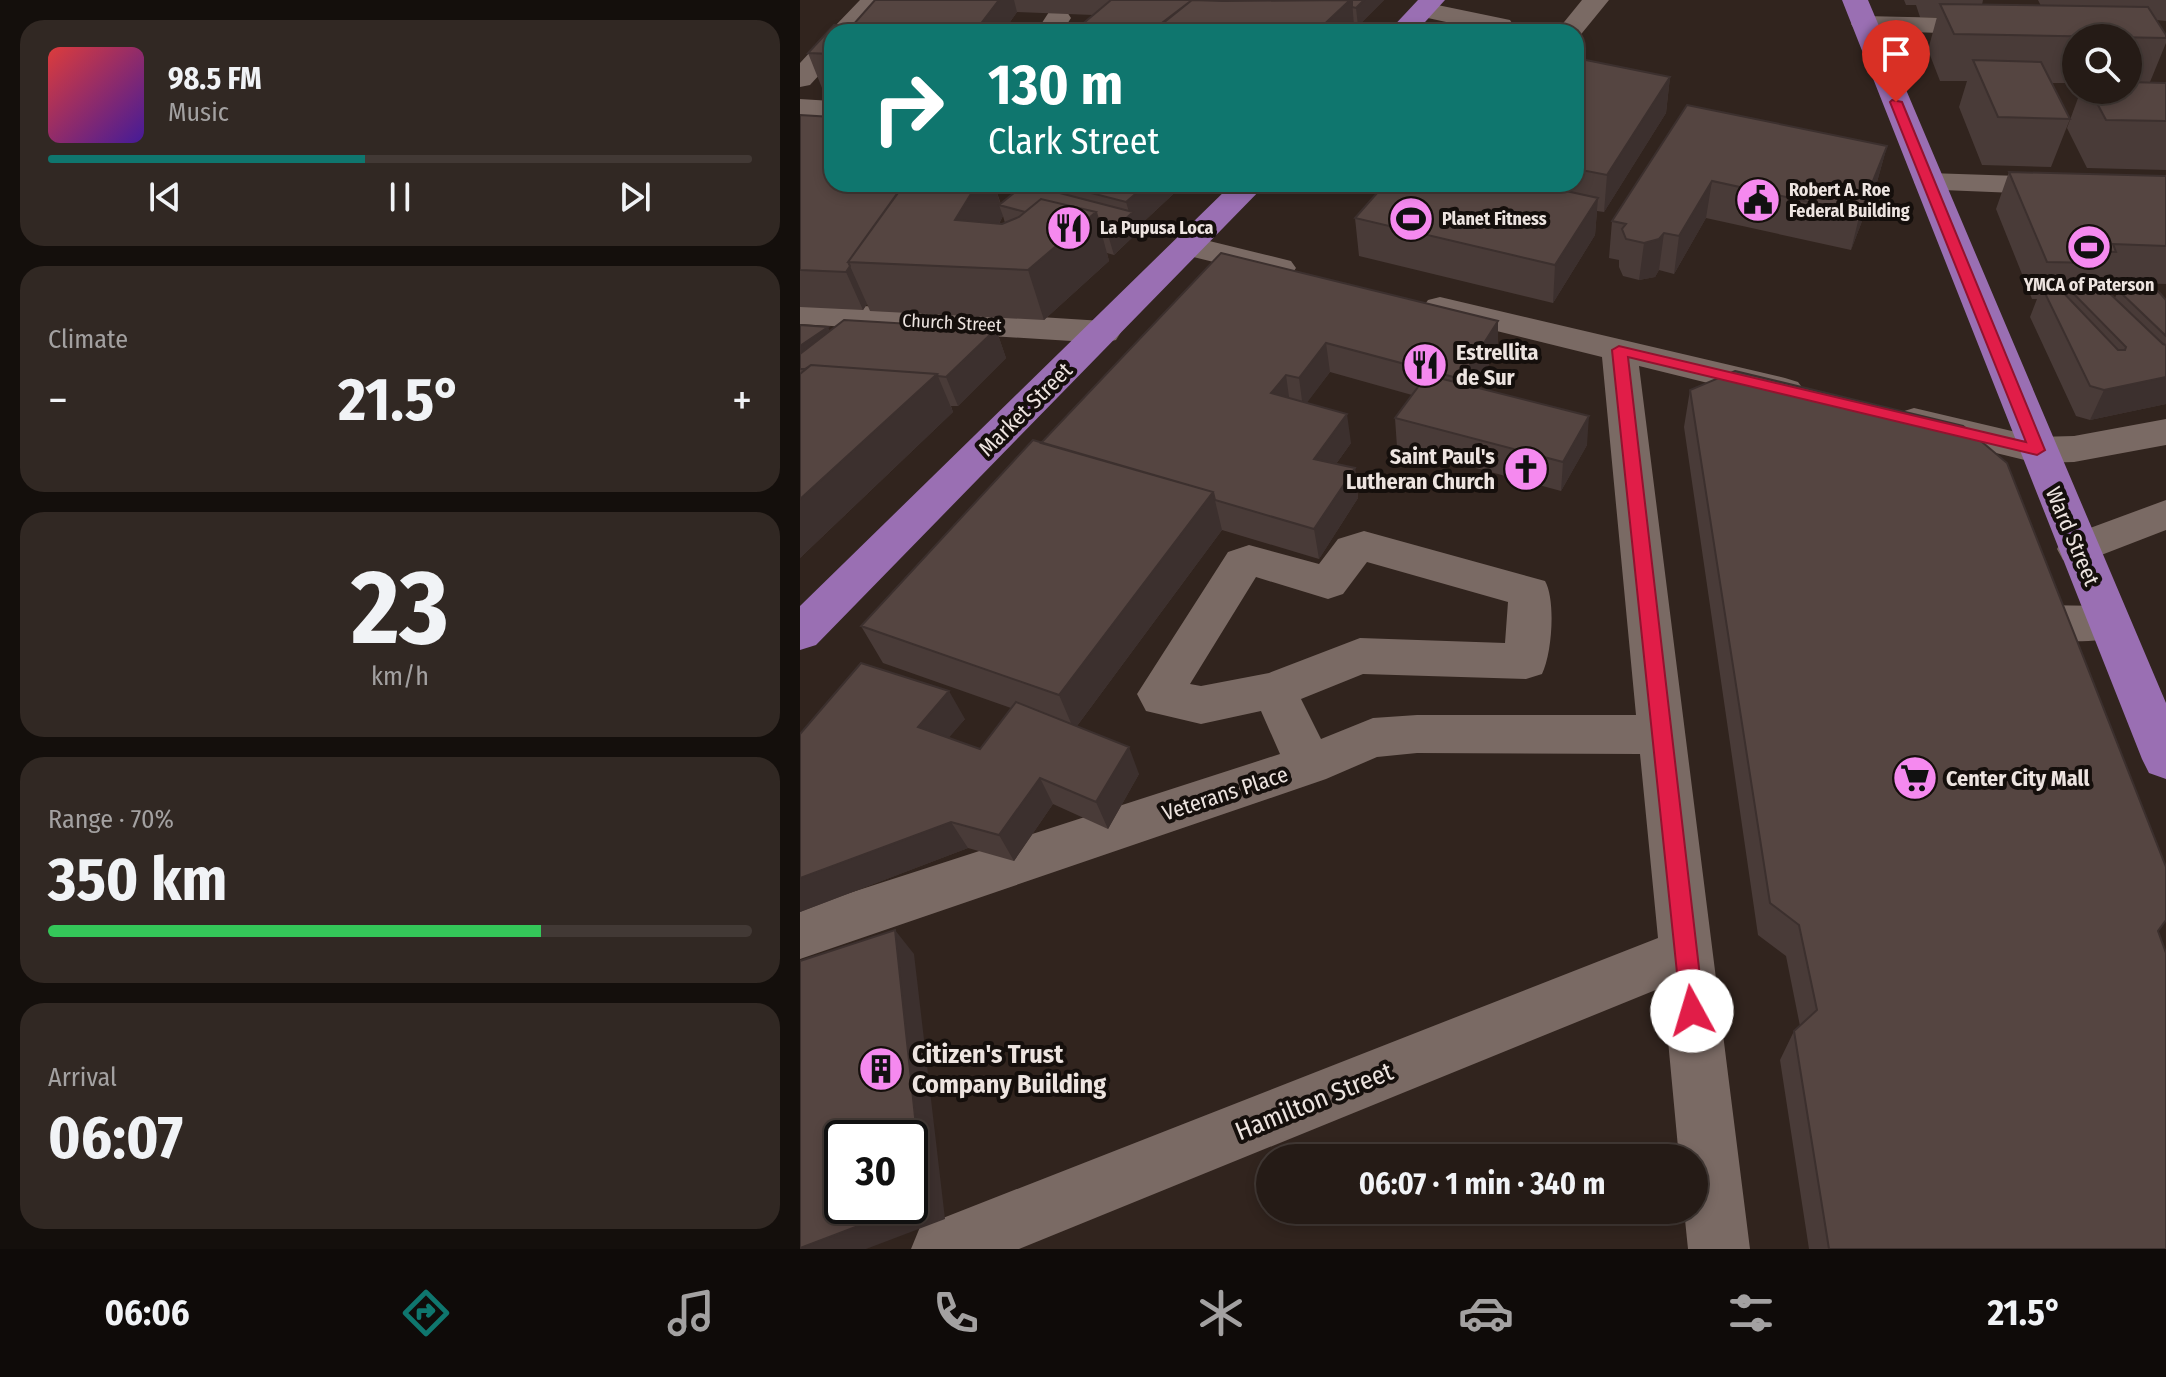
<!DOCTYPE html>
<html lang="en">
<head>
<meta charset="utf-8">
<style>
  body { margin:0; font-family:"Fira Sans Condensed",sans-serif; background:#312823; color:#f1f3f6; height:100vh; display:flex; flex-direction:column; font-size:30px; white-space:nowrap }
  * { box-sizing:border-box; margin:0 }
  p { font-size:26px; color:#a3a1a1 }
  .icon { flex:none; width:44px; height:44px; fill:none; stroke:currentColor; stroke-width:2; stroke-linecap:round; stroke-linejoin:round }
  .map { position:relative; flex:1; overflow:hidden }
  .side { display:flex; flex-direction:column; gap:20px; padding:20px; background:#140f0c; width:800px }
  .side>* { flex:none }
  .guide { position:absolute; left:24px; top:24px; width:760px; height:168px; border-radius:24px; box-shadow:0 4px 12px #0003,0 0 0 2px #423935; background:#0f766e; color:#fff; overflow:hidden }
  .fabs { position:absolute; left:1262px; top:24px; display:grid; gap:16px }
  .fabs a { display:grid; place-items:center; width:80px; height:80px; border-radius:50%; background:#251b16; box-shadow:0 4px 12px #0003,0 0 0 2px #423935; font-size:40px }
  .speed { position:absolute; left:24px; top:1120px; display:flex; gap:16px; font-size:40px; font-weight:700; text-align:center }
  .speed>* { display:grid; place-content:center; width:104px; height:104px; border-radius:50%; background:#251b16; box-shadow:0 4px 12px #0003,0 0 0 2px #423935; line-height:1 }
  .speed .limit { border:4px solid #111; border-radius:12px; background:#fff; color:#111 }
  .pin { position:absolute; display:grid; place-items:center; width:68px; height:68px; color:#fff; margin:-82px -34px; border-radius:50% 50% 50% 0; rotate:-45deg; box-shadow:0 0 8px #0007 }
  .pin .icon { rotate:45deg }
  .me { position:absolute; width:88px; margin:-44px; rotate:354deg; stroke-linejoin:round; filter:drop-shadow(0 0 6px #0008) }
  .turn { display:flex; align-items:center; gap:28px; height:168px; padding:0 32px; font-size:36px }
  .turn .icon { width:104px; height:104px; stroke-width:2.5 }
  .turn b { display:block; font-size:56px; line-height:68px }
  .big { font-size:60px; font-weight:700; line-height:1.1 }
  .side .tile { flex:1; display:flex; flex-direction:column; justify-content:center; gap:12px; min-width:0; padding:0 28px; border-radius:24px; background:#312823 }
  .side .dial { align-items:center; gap:0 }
  .dial b { font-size:104px; line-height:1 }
  .song { display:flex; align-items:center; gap:24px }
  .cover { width:96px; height:96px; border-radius:12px; background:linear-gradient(135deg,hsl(0 70% 55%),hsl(260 70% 35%)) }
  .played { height:8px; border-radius:4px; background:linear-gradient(90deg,#0f766e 45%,#423935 45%) }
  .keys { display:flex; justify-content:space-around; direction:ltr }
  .heat { display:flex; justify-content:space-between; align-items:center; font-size:44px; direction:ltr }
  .charge { height:12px; border-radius:6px; background:linear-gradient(90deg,#34c759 70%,#423935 0) }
  .trip { position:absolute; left:456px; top:1144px; width:452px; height:80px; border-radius:40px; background:#251b16; box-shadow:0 4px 12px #0003,0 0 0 2px #423935; font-weight:700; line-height:80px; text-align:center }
  .tabs { display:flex; height:128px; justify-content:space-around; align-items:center; background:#0f0b09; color:#a3a1a1 }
  .tabs .icon { width:56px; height:56px }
  .tabs .on { color:#0f766e }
  .tabs b { font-size:36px; color:#f1f3f6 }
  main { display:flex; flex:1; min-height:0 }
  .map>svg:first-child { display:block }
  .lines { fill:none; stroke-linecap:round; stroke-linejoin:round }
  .minor { fill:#7a6a64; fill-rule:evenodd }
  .major { fill:#9a6fb3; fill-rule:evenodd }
  .wall { fill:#493b38; fill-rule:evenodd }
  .shaded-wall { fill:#3c302e }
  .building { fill:#554541; stroke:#3c302e; stroke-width:2; fill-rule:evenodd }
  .route { fill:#e11d48; stroke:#92132f; stroke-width:2 }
  .labels { text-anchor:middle; stroke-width:8; stroke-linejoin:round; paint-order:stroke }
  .far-poi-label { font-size:18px; font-weight:bold; fill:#ede4e0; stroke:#150f0c; text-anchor:start }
  .far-street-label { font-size:18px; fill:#ede4e0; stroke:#150f0c }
  .poi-label { font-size:22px; font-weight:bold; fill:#ede4e0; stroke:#150f0c; text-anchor:start }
  .street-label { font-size:22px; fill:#ede4e0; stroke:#150f0c }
  .near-poi-label { font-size:26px; font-weight:bold; fill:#ede4e0; stroke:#150f0c; text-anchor:start }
  .near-street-label { font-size:26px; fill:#ede4e0; stroke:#150f0c }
</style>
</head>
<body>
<main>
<section class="side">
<div class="tile">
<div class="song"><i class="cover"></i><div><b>98.5 FM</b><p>Music</p></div></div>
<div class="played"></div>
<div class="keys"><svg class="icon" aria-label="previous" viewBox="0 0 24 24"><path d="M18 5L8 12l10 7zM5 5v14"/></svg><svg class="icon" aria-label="pause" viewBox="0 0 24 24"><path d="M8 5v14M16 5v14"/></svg><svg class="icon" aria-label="next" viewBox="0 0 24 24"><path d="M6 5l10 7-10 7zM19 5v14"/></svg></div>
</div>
<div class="tile"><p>Climate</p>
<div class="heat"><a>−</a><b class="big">21.5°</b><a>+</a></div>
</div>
<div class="tile dial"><b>23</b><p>km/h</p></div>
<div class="tile"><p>Range · 70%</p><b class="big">350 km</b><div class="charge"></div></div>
<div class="tile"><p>Arrival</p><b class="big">06:07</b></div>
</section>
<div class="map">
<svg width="1366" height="1249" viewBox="0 0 1366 1249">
  <rect width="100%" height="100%" fill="#31241e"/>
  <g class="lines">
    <path class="minor" d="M60,0H87L59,32L32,34L35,26Z
      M782,0H809L778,38H776V32H756Z
      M623,2L710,20L714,26L710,32H692L614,15L610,10L614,5Z
      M258,10L267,12L271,18L262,32H236L249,12Z
      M1064,16L1196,19L1205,21L1209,27L1205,33L1196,35L1055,30L1051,24L1055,18Z
      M32,37V61L10,85L0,87V63L22,39Z
      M0,99L32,101V119L0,117Z
      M1129,173L1366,181V199L1118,189L1114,182L1118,175Z
      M389,236L491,261L496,268L491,275L479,278L377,253L373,246L377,239Z
      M640,297L985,378L998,382L1004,390L998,398L985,402L839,366L950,1249H888L884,1210H894V1158H879L863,987L219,1249H111L120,1227L858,938L840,754L617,753L577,757L526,779L0,959V909L480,754L461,711L401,724L346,711L337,694L428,552L449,545L519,564L538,539L564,531L745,581C756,600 752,654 742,674L726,679L563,674L501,699L521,739L573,718L617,715H836L802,357L628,314L623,307L628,300ZM567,562L708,602L705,643L560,638L469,673L401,686L390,684L456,577L528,599L543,594Z
      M0,302L303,321L316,324L321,332L316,340L303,343L0,324Z
      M1114,408L1237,437L1274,436L1366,419V445L1274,462L1237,463L1101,430L1095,421L1101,412Z
      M1366,500V530L1278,564L1263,560L1257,549L1263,538Z
      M1235,605L1309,606L1325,611L1331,623L1325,635C1295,644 1249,643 1219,634L1213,622L1219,610Z"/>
    <path class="major" d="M618,0H645L616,32H588Z
      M1042,0H1068L1366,703V779L1349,773L1342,759Z
      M432,184H466L16,645L0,650V606Z"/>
  </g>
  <path class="wall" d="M75,0H584L558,26L554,25L547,32H273L293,15L217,12L203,32H32V88H22L8,53L34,25L52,26Z
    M1104,0H1183L1182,5L1241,6L1238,0H1366V21L1356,20L1366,35V43L1350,82L1366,83V170L1287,168L1267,128L1281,90H1328V38H1276V83H1251L1270,119L1251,167L1182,165L1159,107L1167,81H1140L1128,50L1137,17H1120L1116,5H1106Z
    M776,58L870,77L866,113L804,212L797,211L795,235L753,303L559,256L555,218L585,184H776Z
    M887,105L1087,146L1077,182L1051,250L906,218L874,274L859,270L855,277L839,280L823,276L819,267V260L809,258L812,221Z
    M0,115L32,184L98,193L104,184H194L201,204L249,190L247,184H384L337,228L338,232L314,255L307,253L309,261L244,320L70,311L67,304L63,310L0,307ZM203,216L205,223L199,224Z
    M1209,172L1366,176V284L1303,282L1300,288L1315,298L1318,290L1366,300V404L1290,420L1276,416L1230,317L1237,299H1232L1196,209Z
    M421,253L698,321V350L675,387L787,445L761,491L597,447L595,418L612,395L530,372L507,402L551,443L536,464L555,468L558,498L519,559L422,530L277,726L339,774L308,829L253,804L214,861L168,848L0,912V734L165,719L148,738L180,749L211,708L83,663L61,626L241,443Z
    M0,325L30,331L196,329L206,358L158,406H151L153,412L0,558Z
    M890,390L1358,931L1366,1249H1009L980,1060L994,1031L1000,1026L986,956L958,935L884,427Z"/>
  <path class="shaded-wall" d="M199,0H214L217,12L203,32H176V30Z
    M550,0H552L554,26L547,32H516Z
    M564,0H584L558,26L556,8Z
    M870,77L866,113L804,212L807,175Z
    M1087,146L1077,182L1051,250L1060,213Z
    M912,181L906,218L874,274L879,236Z
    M177,184H194L201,206L199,205L203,216L174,267L155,220Z
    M347,184H384L337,228L338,232L314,255L308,235L330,215L326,202Z
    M798,198L795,235L753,303L755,265Z
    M296,212L309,261L244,320L228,270Z
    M864,233L859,270L855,277L839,280L844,243Z
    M50,266L67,304L63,310L46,272Z
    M698,321V350L661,408V379Z
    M28,327L42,356L0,369V346Z
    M196,329L206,358L158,406L146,377Z
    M526,343L530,372L503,408L499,378Z
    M137,374L153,412L0,558V499Z
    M486,375L490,404L471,393Z
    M1366,377V404L1290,420L1304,390Z
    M547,414L551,443L518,489L514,459Z
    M789,416L787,445L761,491L763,462Z
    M555,468L558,498L519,559L514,529Z
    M413,492L422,530L274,730L259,695Z
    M149,691L165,719L134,755L118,727Z
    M329,747L339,774L308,829L296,802Z
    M240,778L253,804L214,861L199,835Z
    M151,822L168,848L0,912V878Z
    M95,930L114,954L145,1219L66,1249H0Z"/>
  <path class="building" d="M75,0H199L176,30L52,26Z
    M311,0H392L350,32H273Z
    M392,0L423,1L550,0L516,32H352Z
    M552,0H564L556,8L552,7Z
    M1140,4L1348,7L1366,35V38L1154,34Z
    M34,25L180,31L32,32V54L8,53Z
    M776,58L870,77L807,175L776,169Z
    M1173,60L1241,62L1270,119L1198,117Z
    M1328,82L1366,83V121L1306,120L1290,90H1328Z
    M887,105L1087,146L1060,213L912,181L879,236L864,233L859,239L844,243L826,239L822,229L826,224L812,221Z
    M0,115L32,117V184H88L98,193L48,262L50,266L46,272L0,270Z
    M1209,172L1366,176V246L1313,244L1316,252L1291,251L1296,263L1247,262Z
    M104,184H177L155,220L202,224L219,217L241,199L296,212L228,270L48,262Z
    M225,184L333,212L308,235L302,233L296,212L241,199L225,212L199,205Z
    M256,184H347L326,202Z
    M585,184H734L798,198L755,265L555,218Z
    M421,253L698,321L661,379L526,343L499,378L486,375L471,393L547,414L514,459L555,468L514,529L415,500L413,492L241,443Z
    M1242,287H1258L1318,350H1325L1326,347L1267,287L1304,288L1363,344L1366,345V377L1304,390L1290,386Z
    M1318,290L1358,291L1366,300V336Z
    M44,320L196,329L146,377L138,376L137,374L11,365L5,369H0V354Z
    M0,325L28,327L0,346Z
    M11,365L137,374L0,499V374Z
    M935,371L1163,426L1207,463L1366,867V920L1358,931L1366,953V1249H1029L994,1031L1017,1010L999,925L970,903L890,390Z
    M627,375L789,416L763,462L595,418Z
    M233,440L413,492L259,695L61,626Z
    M61,663L149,691L118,727L180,749L216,702L329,747L296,802L240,778L199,835L151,822L0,878V734Z
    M95,930L124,1201L0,1248V961ZM42,1138H110V1206H42Z"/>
  <path class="route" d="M1092,100L1102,102L1245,450L1237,455L828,357L904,1011L900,1019L892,1022L884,1019L881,1011L812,350L819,346L1226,442L1090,102Z"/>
  <defs>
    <g id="civic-disc" transform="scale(2.3)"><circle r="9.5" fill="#f589ef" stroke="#150f0c"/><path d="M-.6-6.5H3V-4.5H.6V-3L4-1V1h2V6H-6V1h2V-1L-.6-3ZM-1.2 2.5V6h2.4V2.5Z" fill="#111"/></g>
    <g id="stadium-disc" transform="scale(2.3)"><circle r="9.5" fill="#f589ef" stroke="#150f0c"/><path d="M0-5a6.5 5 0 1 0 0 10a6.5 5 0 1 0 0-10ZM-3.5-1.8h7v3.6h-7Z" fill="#111"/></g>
    <g id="restaurant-disc" transform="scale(2.3)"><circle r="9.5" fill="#f589ef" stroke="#150f0c"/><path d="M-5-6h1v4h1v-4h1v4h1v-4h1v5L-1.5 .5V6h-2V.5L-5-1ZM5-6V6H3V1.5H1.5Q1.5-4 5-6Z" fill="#111"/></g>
    <g id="church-disc" transform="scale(2.3)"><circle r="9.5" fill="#f589ef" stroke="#150f0c"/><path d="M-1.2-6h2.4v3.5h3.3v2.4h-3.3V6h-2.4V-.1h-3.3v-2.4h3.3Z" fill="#111"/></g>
    <g id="supermarket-disc" transform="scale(2.3)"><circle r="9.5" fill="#f589ef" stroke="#150f0c"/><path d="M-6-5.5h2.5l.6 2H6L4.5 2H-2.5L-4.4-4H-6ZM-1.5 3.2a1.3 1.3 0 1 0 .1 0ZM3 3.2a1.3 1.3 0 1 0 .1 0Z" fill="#111"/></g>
    <g id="building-disc" transform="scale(2.3)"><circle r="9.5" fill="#f589ef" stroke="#150f0c"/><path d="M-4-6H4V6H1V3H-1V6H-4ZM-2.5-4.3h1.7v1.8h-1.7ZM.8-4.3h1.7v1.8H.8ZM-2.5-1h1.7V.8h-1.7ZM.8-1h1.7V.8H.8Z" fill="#111"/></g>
  </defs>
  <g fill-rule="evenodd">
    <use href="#civic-disc" x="958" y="200"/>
    <use href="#stadium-disc" x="611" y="219"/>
    <use href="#restaurant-disc" x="269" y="228"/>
    <use href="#stadium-disc" x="1289" y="247"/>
    <use href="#restaurant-disc" x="625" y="365"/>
    <use href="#church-disc" x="726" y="469"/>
    <use href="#supermarket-disc" x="1115" y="778"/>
    <use href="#building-disc" x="81" y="1069"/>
  </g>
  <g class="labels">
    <g class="far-poi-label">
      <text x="989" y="196">Robert A. Roe<tspan x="989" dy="21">Federal Building</tspan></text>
      <text x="642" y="225">Planet Fitness</text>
      <text x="300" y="234">La Pupusa Loca</text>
      <text x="1289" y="291" text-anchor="middle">YMCA of Paterson</text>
    </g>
    <g class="far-street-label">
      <text transform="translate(152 323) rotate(3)" y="6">Church Street</text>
    </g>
    <g class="poi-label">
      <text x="656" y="360">Estrellita<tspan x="656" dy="25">de Sur</tspan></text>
      <text x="695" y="464" text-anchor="end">Saint Paul's<tspan x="695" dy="25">Lutheran Church</tspan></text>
      <text x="1146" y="786">Center City Mall</text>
    </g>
    <g class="street-label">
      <text transform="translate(225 409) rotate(-45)" y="8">Market Street</text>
      <text transform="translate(1273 536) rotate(67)" y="8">Ward Street</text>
      <text transform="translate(425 793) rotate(-18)" y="8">Veterans Place</text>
    </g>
    <g class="near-poi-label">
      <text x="112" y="1063">Citizen's Trust<tspan x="112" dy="30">Company Building</tspan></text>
    </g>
    <g class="near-street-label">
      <text transform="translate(514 1101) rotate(-22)" y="9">Hamilton Street</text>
    </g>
  </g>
</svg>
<div class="fabs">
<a><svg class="icon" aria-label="search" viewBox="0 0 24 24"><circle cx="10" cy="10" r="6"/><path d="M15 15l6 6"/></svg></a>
</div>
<div class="speed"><div class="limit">30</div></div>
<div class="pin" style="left:1096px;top:102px;background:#d93025"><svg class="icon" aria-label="arrive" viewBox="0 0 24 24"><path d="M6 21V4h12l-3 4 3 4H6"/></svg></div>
<svg class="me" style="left:892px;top:1011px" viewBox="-20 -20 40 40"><circle r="19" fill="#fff"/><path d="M0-13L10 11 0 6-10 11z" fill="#e11d48"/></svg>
<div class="trip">06:07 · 1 min · 340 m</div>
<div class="guide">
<div class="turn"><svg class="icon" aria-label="right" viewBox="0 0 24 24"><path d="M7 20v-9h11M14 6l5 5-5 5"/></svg><div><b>130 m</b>Clark Street</div></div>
</div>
</div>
</main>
<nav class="tabs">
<b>06:06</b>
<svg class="icon on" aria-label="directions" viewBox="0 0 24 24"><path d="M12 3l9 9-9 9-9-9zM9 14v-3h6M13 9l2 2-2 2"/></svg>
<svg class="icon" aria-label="music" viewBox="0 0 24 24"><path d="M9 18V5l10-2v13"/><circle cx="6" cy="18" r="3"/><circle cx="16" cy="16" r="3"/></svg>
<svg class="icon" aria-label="phone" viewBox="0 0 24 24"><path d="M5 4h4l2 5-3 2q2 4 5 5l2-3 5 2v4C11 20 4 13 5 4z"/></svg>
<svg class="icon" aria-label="climate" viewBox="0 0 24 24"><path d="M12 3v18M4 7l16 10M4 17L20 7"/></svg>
<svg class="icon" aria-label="car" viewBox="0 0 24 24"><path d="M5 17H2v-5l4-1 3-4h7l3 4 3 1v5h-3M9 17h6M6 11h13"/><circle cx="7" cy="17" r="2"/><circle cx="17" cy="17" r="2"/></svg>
<svg class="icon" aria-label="filters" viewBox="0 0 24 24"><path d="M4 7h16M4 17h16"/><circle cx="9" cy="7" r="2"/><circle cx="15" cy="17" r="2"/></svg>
<b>21.5°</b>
</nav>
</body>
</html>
